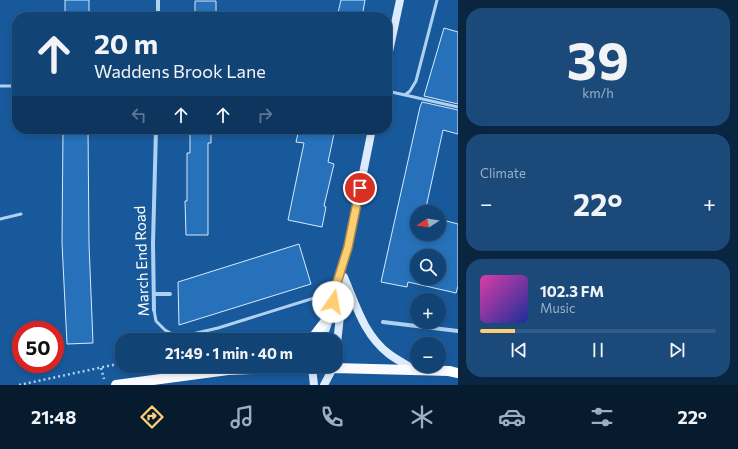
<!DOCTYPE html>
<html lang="en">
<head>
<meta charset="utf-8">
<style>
  body { margin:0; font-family:Commissioner,sans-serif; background:#1b4a7a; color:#f1f3f6; height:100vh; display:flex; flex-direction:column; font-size:15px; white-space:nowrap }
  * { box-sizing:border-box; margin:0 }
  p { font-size:13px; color:#9cb0c5 }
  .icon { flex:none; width:22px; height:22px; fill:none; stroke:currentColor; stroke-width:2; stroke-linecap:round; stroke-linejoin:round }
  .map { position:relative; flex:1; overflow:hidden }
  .drawer { display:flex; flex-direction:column; gap:8px; padding:8px; background:#0a2540; width:280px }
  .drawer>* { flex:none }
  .hud { position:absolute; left:12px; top:12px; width:380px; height:122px; border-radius:16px; box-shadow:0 2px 6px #0003,0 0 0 1px #315c87; background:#124375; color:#f1f3f6; overflow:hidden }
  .needle { width:26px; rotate:258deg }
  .buttons { position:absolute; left:410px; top:205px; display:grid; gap:8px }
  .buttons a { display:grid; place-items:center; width:36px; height:36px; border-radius:50%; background:#124375; box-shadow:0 2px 6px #0003,0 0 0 1px #315c87; font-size:20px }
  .speed { position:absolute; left:12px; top:321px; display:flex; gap:8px; font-size:20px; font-weight:700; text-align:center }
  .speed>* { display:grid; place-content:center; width:52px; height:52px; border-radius:50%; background:#124375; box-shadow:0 2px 6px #0003,0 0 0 1px #315c87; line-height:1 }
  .speed .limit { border:6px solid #d22; background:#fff; color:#111 }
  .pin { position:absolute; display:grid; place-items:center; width:34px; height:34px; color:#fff; margin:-17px; border:2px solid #fff; border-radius:50%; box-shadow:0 1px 4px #0007 }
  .me { position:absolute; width:44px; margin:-22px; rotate:12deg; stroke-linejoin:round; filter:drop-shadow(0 0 3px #0008) }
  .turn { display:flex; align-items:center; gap:14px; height:84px; padding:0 16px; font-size:18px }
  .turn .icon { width:52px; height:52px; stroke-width:2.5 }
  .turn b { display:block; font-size:28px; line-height:34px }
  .lanes { display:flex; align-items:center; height:38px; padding:0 16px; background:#0003; justify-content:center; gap:20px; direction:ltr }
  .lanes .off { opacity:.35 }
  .big { font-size:30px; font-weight:700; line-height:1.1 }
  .drawer .card { flex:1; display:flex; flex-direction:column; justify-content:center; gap:6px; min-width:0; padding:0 14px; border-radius:16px; background:#1b4a7a }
  .drawer .dial { align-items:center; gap:0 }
  .dial b { font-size:52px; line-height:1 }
  .song { display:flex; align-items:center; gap:12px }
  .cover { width:48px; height:48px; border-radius:6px; background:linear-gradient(135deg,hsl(320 70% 55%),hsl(230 70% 35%)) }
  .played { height:4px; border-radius:2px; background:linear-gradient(90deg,#ffce70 15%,#315c87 15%) }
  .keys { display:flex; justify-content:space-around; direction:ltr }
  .heat { display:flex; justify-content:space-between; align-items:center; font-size:22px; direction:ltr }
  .trip { position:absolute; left:115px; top:333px; width:228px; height:40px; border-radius:16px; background:#124375; box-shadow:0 2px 6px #0003,0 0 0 1px #315c87; font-weight:700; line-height:40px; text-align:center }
  .tab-bar { display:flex; height:64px; justify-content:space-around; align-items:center; background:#071b2f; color:#9cb0c5 }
  .tab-bar .icon { width:28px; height:28px }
  .tab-bar .active { color:#ffce70 }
  .tab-bar b { font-size:18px; color:#f1f3f6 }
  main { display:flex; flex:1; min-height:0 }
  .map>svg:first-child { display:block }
  .building { fill:#2671ba; stroke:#d6eafc; fill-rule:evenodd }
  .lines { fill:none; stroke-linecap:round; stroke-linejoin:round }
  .path { stroke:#aed1f2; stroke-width:2.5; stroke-dasharray:2 3; stroke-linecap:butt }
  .lane { stroke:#aed1f2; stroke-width:3 }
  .street { stroke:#aed1f2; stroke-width:4 }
  .secondary { stroke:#ddecfc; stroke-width:8 }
  .primary { stroke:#fafcff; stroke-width:10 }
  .route-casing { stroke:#a68649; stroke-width:10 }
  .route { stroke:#ffce70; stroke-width:7 }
  .labels { text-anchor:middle; stroke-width:4; stroke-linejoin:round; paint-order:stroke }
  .street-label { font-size:15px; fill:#fff; stroke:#18599c }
</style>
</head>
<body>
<main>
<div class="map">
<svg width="458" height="385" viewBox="0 0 458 385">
  <rect width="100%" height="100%" fill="#18599c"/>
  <path class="building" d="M65,0H89V17H65Z
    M341,0H365L362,17H337Z
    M195,1H216V17H195Z
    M444,28L458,32V104L424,96Z
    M422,102L458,110V134L443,130L425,212H417V234H439V219L458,224V286L456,293L408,282L407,287L381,282L420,107ZM417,256H439V278H417Z
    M63,129H88L89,244L93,343L67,344L62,243Z
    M190,129H211V143H208V235H186L185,201H187V153H190Z
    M299,129H335L328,162L334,164L324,206L326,207L322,227L288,220L304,143L296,142Z
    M299,244L311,284L179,325L178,282Z"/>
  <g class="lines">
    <path class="path" d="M101,368L104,379
      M19,385L122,363"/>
    <path class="lane" d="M0,86H17
      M387,91L405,95L410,91L416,81L437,0
      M405,95L458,107
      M0,219L21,214
      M154,310L156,321L165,330L172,334L188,335L218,328L327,294L333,290"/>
    <path class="street" d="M158,17V0
      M154,294H170
      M154,310L153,243L156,129
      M383,322L458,331"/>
    <path class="secondary" d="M387,61L400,0
      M344,277C356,305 364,335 389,354C397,360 407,365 415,370
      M322,340L331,314L335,289L348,247L372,129
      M336,352L344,280
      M313,366L312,368L314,385
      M324,385L334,366"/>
    <path class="primary" d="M311,340L331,314
      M116,385L228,370L252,369L334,368L449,371L458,373"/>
  </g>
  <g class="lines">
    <g class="route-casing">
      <path id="route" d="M333,302L335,289L348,247L360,188"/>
    </g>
    <use href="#route" class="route"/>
  </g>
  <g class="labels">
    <g class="street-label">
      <text transform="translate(142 261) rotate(-92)" y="5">March End Road</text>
    </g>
  </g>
</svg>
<div class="buttons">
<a><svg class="needle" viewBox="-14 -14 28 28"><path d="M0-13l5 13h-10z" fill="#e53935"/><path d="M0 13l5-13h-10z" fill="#9cb0c5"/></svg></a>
<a><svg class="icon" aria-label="search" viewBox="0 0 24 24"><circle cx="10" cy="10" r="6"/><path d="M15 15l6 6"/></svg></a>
<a>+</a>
<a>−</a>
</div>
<div class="speed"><div class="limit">50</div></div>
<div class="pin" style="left:360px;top:188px;background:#d93025"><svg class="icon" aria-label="arrive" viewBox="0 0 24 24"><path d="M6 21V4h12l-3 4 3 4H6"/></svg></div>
<svg class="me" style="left:333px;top:302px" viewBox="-20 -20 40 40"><circle r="19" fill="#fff"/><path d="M0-13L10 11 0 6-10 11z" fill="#ffce70"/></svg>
<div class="trip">21:49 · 1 min · 40 m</div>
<div class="hud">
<div class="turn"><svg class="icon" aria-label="ahead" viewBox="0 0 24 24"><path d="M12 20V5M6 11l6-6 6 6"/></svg><div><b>20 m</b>Waddens Brook Lane</div></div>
<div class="lanes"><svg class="icon off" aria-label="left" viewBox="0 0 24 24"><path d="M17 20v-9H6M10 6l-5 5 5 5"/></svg><svg class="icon" aria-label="ahead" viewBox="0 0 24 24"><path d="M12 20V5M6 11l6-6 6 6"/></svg><svg class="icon" aria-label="ahead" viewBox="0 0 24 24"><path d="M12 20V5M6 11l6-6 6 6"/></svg><svg class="icon off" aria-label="right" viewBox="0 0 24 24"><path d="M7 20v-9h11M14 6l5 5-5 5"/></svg></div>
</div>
</div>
<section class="drawer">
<div class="card dial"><b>39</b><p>km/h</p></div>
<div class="card"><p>Climate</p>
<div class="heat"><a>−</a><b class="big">22°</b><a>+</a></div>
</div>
<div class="card">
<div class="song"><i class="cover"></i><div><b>102.3 FM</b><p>Music</p></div></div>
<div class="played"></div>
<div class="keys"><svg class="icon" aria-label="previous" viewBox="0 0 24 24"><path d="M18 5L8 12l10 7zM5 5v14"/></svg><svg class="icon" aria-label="pause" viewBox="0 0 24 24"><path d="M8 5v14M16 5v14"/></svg><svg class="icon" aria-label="next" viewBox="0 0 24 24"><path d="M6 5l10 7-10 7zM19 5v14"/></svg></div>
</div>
</section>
</main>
<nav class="tab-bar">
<b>21:48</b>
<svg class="icon active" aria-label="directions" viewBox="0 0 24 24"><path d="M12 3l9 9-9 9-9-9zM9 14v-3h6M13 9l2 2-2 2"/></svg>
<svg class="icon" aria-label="music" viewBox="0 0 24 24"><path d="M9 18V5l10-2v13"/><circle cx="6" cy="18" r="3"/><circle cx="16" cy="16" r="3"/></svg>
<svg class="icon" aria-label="phone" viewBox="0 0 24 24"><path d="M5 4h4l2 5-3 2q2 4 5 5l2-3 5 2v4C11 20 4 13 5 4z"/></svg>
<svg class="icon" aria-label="climate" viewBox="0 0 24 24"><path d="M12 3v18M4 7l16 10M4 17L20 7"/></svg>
<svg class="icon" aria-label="car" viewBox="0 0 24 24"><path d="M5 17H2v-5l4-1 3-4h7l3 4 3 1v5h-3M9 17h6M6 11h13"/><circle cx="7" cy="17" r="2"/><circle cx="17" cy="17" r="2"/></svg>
<svg class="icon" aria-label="filters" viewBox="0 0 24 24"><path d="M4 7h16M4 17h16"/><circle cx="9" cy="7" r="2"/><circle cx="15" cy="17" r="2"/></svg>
<b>22°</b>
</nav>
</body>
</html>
